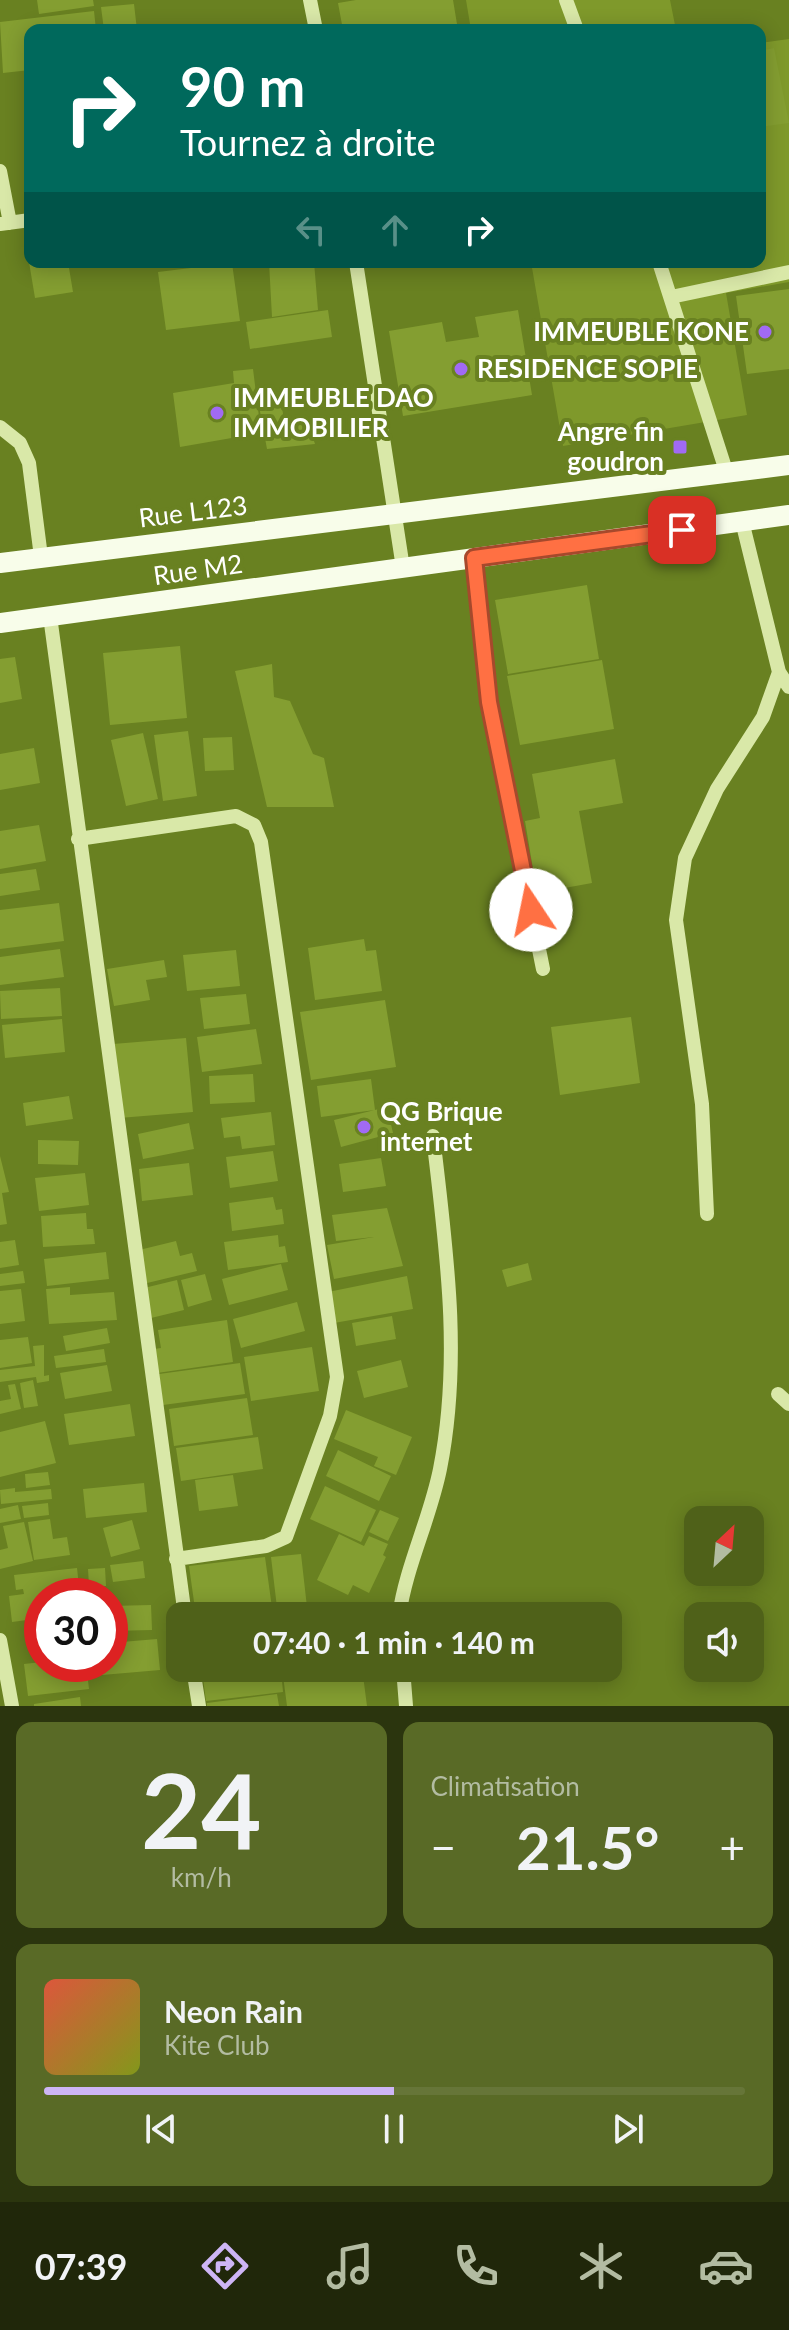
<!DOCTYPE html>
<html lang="fr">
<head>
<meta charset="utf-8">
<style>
  body { margin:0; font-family:Lato,sans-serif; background:#596a26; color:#f1f3f6; height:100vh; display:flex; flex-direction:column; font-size:30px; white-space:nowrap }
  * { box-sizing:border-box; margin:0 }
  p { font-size:26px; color:#b3bca2 }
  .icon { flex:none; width:44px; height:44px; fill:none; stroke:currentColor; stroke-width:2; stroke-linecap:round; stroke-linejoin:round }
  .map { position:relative; height:1706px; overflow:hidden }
  .sheet { display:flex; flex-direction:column; gap:16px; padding:16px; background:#2b350e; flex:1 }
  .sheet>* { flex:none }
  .top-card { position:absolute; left:24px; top:24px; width:742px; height:244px; border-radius:16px; box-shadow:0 4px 20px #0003; background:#00695c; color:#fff; overflow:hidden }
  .needle { width:52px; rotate:26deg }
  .fabs { position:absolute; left:684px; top:1506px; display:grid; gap:16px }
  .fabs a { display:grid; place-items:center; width:80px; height:80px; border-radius:16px; background:#4f6119; box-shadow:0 4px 20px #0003; font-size:40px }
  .speed { position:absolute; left:24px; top:1578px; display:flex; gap:16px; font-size:40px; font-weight:700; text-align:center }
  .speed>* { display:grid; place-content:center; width:104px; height:104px; border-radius:50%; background:#4f6119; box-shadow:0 4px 20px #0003; line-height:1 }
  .speed .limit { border:12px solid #d22; background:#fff; color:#111 }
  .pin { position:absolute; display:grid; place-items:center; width:68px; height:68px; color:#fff; margin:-34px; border-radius:16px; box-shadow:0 4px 12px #0006 }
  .me { position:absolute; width:88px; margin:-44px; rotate:349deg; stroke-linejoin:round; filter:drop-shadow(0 0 6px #0008) }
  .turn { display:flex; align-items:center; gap:28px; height:168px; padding:0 24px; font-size:36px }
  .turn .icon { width:104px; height:104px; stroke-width:2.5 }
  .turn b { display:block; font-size:56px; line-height:68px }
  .lanes { display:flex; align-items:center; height:76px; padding:0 24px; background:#0003; justify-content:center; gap:40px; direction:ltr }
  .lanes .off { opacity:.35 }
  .big { font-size:60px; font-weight:700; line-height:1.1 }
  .sheet .widget { flex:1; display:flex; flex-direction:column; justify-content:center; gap:12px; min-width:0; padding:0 28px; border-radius:16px; background:#596a26 }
  .sheet .dial { align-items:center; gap:0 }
  .dial b { font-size:104px; line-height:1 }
  .song { display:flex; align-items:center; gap:24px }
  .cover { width:96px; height:96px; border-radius:12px; background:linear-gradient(135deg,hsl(10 70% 55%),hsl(70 70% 35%)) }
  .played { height:8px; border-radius:4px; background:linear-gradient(90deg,#cdb5f5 50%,#667538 50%) }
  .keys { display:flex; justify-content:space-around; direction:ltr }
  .heat { display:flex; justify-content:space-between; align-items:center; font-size:44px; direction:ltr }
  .sheet .tiles { flex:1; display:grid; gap:16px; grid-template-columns:1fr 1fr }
  .widget:last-child { grid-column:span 2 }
  .trip { position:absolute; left:166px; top:1602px; width:456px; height:80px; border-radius:16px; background:#4f6119; box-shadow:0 4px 20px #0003; font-weight:700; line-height:80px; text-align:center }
  .tabs { display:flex; height:128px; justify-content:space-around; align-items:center; background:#20270a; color:#b3bca2 }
  .tabs .icon { width:56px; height:56px }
  .tabs .on { color:#cdb5f5 }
  .tabs b { font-size:36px; color:#f1f3f6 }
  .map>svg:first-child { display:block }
  .green { fill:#7f992b }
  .building { fill:#849e31 }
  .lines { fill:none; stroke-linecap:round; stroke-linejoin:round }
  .minor { stroke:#d9e8a8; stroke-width:14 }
  .major { stroke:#f8fdea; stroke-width:20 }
  .route-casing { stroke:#a6492c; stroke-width:20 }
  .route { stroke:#ff7043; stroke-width:14 }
  .poi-dot { fill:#a16af4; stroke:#698121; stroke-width:3 }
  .labels { text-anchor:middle; stroke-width:8; stroke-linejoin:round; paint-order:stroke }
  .poi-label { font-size:26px; font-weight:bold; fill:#fff; stroke:#698121; text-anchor:start }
  .street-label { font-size:26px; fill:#fff; stroke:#698121 }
</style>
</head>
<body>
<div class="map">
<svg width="789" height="1706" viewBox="0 0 789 1706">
  <rect width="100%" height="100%" fill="#698121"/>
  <path class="green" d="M466,0H670L676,30H471Z
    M789,39V282L726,293L747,415L563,446L531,262H760V43Z"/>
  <path class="building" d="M37,0H93L94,6L39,14Z
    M356,0H453L458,30H343L338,3Z
    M134,4L137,30H104L101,7Z
    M94,11L96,30H30V70L3,73L0,22Z
    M774,48L789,123L760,127V51Z
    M29,262H68L73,292L35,298Z
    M269,262H314L318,310L272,317Z
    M232,263L240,321L166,330L158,272Z
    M789,289V369L747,374L736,296Z
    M328,310L332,337L250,349L246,322Z
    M518,310L532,395L403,416L389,331L442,322L446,342L479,337L475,317Z
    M253,369L261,433L180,447L173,393L234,383L233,371Z
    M281,402L285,425L307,420L315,444L267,449L259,406Z
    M587,585L599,659L508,674L495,600Z
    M180,646L187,718L110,725L103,653Z
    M15,657L22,699L0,703V659Z
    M602,660L614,729L520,745L507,676Z
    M272,664L274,697L290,701L313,754L324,758L334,807H267L235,671Z
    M188,731L197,796L163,801L154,735Z
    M143,733L158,799L126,806L111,740Z
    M232,737L234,770L205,771L203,738Z
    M34,748L40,783L0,790V754Z
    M615,759L623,803L579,811L592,883L537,893L525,821L540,818L532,774Z
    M39,825L46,861L0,869V831Z
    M36,869L40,890L0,896V874Z
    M59,903L64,941L0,949V910Z
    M364,939L366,951L376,950L382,991L315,1000L308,948Z
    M60,949L64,977L0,985V957Z
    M236,950L240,986L187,991L183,955Z
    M164,960L167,977L146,980L150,1000L114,1006L107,969Z
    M60,988L62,1016L1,1019L0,991Z
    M246,994L250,1024L204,1029L200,998Z
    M385,1000L396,1067L311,1080L300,1012Z
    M631,1017L640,1083L560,1095L551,1027Z
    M62,1019L65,1052L5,1058L2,1025Z
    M256,1029L262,1064L202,1072L197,1037Z
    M186,1038L193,1112L119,1118L113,1044Z
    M253,1074L255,1102L210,1104L209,1076Z
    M371,1079L375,1110L321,1117L317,1086Z
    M69,1096L73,1119L26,1126L23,1103Z
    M387,1107L393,1133L341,1147L334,1120Z
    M271,1112L275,1145L242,1149L240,1136L224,1138L221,1118Z
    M189,1123L194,1149L143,1159L138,1134Z
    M38,1140L79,1141L78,1165L38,1164Z
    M273,1151L278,1181L230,1188L226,1157Z
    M0,1156L9,1192L2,1193L7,1224L0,1225Z
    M381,1158L386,1186L343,1192L339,1164Z
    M189,1163L193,1195L142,1201L139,1169Z
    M85,1173L89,1205L39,1211L35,1178Z
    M273,1197L276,1210L282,1209L284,1224L232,1231L229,1203Z
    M387,1208L403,1266L334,1279L327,1245L374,1237L336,1241L332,1215Z
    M86,1213L87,1229H93L95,1244L43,1247L41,1216Z
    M278,1235L279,1247L285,1246L288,1262L228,1270L224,1242Z
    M15,1240L19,1265L0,1268V1242Z
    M176,1241L180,1256L192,1253L197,1271L143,1284L135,1251Z
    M106,1252L109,1279L47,1286L44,1259Z
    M528,1263L532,1280L507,1287L502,1270Z
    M281,1264L288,1290L229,1305L222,1279Z
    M23,1271L25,1283L0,1286V1274Z
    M205,1274L212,1300L188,1307L181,1280Z
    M407,1276L413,1309L334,1323L328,1292Z
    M177,1280L184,1310L151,1318L144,1288Z
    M70,1287V1295L114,1292L117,1320L49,1324L46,1289Z
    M21,1289L25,1321L0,1324V1291Z
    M297,1302L305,1331L241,1348L233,1319Z
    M392,1316L396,1339L356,1346L352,1323Z
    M227,1320L233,1362L157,1373L154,1349L161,1348L158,1330Z
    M107,1328L110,1343L66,1351L63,1336Z
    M28,1337L32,1363L0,1368V1340Z
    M44,1345V1376L49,1375V1381L37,1383L36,1377L0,1382V1370L35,1366L33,1346Z
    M312,1347L319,1391L251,1401L244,1357Z
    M104,1349L106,1362L56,1368L54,1356Z
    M401,1360L408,1387L364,1398L357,1371Z
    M240,1363L245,1394L163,1405L159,1374Z
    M107,1365L112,1391L65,1399L60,1373Z
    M33,1380L38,1406L24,1408L20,1383Z
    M15,1384L21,1409L0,1414V1401L11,1399L8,1385Z
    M247,1398L253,1435L174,1446L169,1409Z
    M130,1404L135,1436L69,1445L64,1414Z
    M346,1410L412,1437L396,1475L374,1466L378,1457L334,1439Z
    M45,1421L56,1463L0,1477V1432Z
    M258,1437L263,1469L181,1481L176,1448Z
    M338,1450L391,1476L379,1501L326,1476Z
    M48,1472L50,1485L26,1488L25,1474Z
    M233,1475L238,1506L199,1511L195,1480Z
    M144,1483L147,1512L86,1518L83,1489Z
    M325,1486L376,1510L361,1542L310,1519Z
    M15,1488V1492L51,1489L52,1499L1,1504L0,1490Z
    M48,1503L49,1515L24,1518L22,1506Z
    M18,1505L21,1519L0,1523V1509Z
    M380,1510L399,1518L388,1541L369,1532Z
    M50,1519L53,1539L67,1537L70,1555L34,1560L28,1522Z
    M132,1520L140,1549L111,1557L103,1528Z
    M24,1522L33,1561L0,1569V1550L8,1548L3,1526Z
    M339,1534L364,1546L369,1536L388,1544L383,1555L386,1557L369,1593L353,1585L348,1595L317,1580Z
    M301,1554L308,1616H278L271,1557Z
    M265,1557L273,1615L196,1616L189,1566Z
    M143,1561L145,1578L113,1582L110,1565Z
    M77,1568L80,1596H42V1618L12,1622L9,1596L24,1594L23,1589L16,1590L14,1575Z
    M105,1568L106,1586H89L88,1569Z
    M151,1605L152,1630L110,1631V1606Z
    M42,1620V1648L36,1649L33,1621Z
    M157,1639L160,1670L102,1675L101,1664H110V1643Z
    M42,1662L86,1664L89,1689L28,1696L24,1664Z
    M282,1668H362L367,1706H287Z
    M281,1670L283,1692L206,1701L203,1678Z
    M277,1694L279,1706H207V1703Z
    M80,1697L81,1706H34V1704Z"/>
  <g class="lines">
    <path class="minor" d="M310,0L316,30
      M566,0L577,30
      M0,171L10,223
      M0,224L30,220
      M356,262L403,568
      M659,262L727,474
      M671,297L789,272
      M0,427L20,443L29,463L41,557
      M742,521L779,672L789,687
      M474,558L489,702L543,969
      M50,616L185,1616
      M78,839L236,816L254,825L261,842L337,1377L330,1416L286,1537L266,1546L176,1559
      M707,1214L702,1104L676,920L685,858L717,789L763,717L779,672
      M778,1394L789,1404
      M399,1616C406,1566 430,1519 440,1469C462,1357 446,1248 433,1136
      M0,1640L12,1706
      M193,1668L199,1706
      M403,1668L406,1706"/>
    <path class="major" d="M0,563L789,465
      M0,623L789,515"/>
  </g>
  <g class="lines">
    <g class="route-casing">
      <path id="route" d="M531,910L489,702L474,558L682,530"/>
    </g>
    <use href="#route" class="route"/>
  </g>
  <g class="poi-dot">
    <circle cx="765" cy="332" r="8"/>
    <circle cx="461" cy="369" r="8"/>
    <circle cx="217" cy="413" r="8"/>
    <rect x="672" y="439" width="16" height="16" rx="4"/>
    <circle cx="364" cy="1127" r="8"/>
  </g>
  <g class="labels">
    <g class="poi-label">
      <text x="749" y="341" text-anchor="end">IMMEUBLE KONE</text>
      <text x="477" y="378">RESIDENCE SOPIE</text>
      <text x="233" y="407">IMMEUBLE DAO<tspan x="233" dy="30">IMMOBILIER</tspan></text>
      <text x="664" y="441" text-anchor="end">Angre fin<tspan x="664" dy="30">goudron</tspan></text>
      <text x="380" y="1121">QG Brique<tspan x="380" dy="30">internet</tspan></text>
    </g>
    <g class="street-label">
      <text transform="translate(193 512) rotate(-7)" y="9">Rue L123</text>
      <text transform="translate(198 570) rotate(-8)" y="9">Rue M2</text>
    </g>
  </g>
</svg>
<div class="fabs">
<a><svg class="needle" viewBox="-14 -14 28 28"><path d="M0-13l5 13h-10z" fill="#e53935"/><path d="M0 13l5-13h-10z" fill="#b3bca2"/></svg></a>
<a><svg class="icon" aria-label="sound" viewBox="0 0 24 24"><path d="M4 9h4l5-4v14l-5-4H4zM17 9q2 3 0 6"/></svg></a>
</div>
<div class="speed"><div class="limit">30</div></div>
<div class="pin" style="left:682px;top:530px;background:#d93025"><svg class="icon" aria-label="arrive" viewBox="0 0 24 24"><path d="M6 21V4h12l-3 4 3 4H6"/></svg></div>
<svg class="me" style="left:531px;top:910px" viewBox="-20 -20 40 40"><circle r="19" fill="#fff"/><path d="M0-13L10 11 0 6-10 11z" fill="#ff7043"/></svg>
<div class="trip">07:40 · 1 min · 140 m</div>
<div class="top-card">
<div class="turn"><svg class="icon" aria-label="right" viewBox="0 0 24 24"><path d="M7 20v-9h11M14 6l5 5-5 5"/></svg><div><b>90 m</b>Tournez à droite</div></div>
<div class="lanes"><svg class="icon off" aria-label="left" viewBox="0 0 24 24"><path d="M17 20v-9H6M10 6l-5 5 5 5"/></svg><svg class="icon off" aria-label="ahead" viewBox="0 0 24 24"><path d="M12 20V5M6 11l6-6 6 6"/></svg><svg class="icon" aria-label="right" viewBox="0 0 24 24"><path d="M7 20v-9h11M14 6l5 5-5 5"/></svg></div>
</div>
</div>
<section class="sheet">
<div class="tiles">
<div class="widget dial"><b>24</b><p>km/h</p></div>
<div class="widget"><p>Climatisation</p>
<div class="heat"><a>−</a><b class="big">21.5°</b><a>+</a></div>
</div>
<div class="widget">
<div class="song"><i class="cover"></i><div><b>Neon Rain</b><p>Kite Club</p></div></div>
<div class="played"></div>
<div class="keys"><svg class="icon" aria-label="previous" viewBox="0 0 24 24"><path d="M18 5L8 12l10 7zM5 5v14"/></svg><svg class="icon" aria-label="pause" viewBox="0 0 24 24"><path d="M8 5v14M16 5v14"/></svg><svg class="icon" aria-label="next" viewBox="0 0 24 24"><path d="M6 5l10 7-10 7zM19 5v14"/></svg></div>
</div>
</div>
</section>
<nav class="tabs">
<b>07:39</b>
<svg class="icon on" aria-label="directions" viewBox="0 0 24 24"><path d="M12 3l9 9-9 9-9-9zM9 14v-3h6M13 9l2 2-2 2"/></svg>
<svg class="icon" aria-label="music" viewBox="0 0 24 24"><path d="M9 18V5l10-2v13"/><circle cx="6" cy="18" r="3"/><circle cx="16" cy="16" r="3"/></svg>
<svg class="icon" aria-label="phone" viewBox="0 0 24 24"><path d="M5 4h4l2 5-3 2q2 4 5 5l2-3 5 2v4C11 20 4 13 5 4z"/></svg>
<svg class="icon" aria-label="climate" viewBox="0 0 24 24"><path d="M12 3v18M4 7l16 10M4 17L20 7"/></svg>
<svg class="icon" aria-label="car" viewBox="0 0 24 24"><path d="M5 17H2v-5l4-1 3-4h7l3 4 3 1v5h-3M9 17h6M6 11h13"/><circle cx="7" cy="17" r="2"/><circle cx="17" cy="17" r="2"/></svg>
</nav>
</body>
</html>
